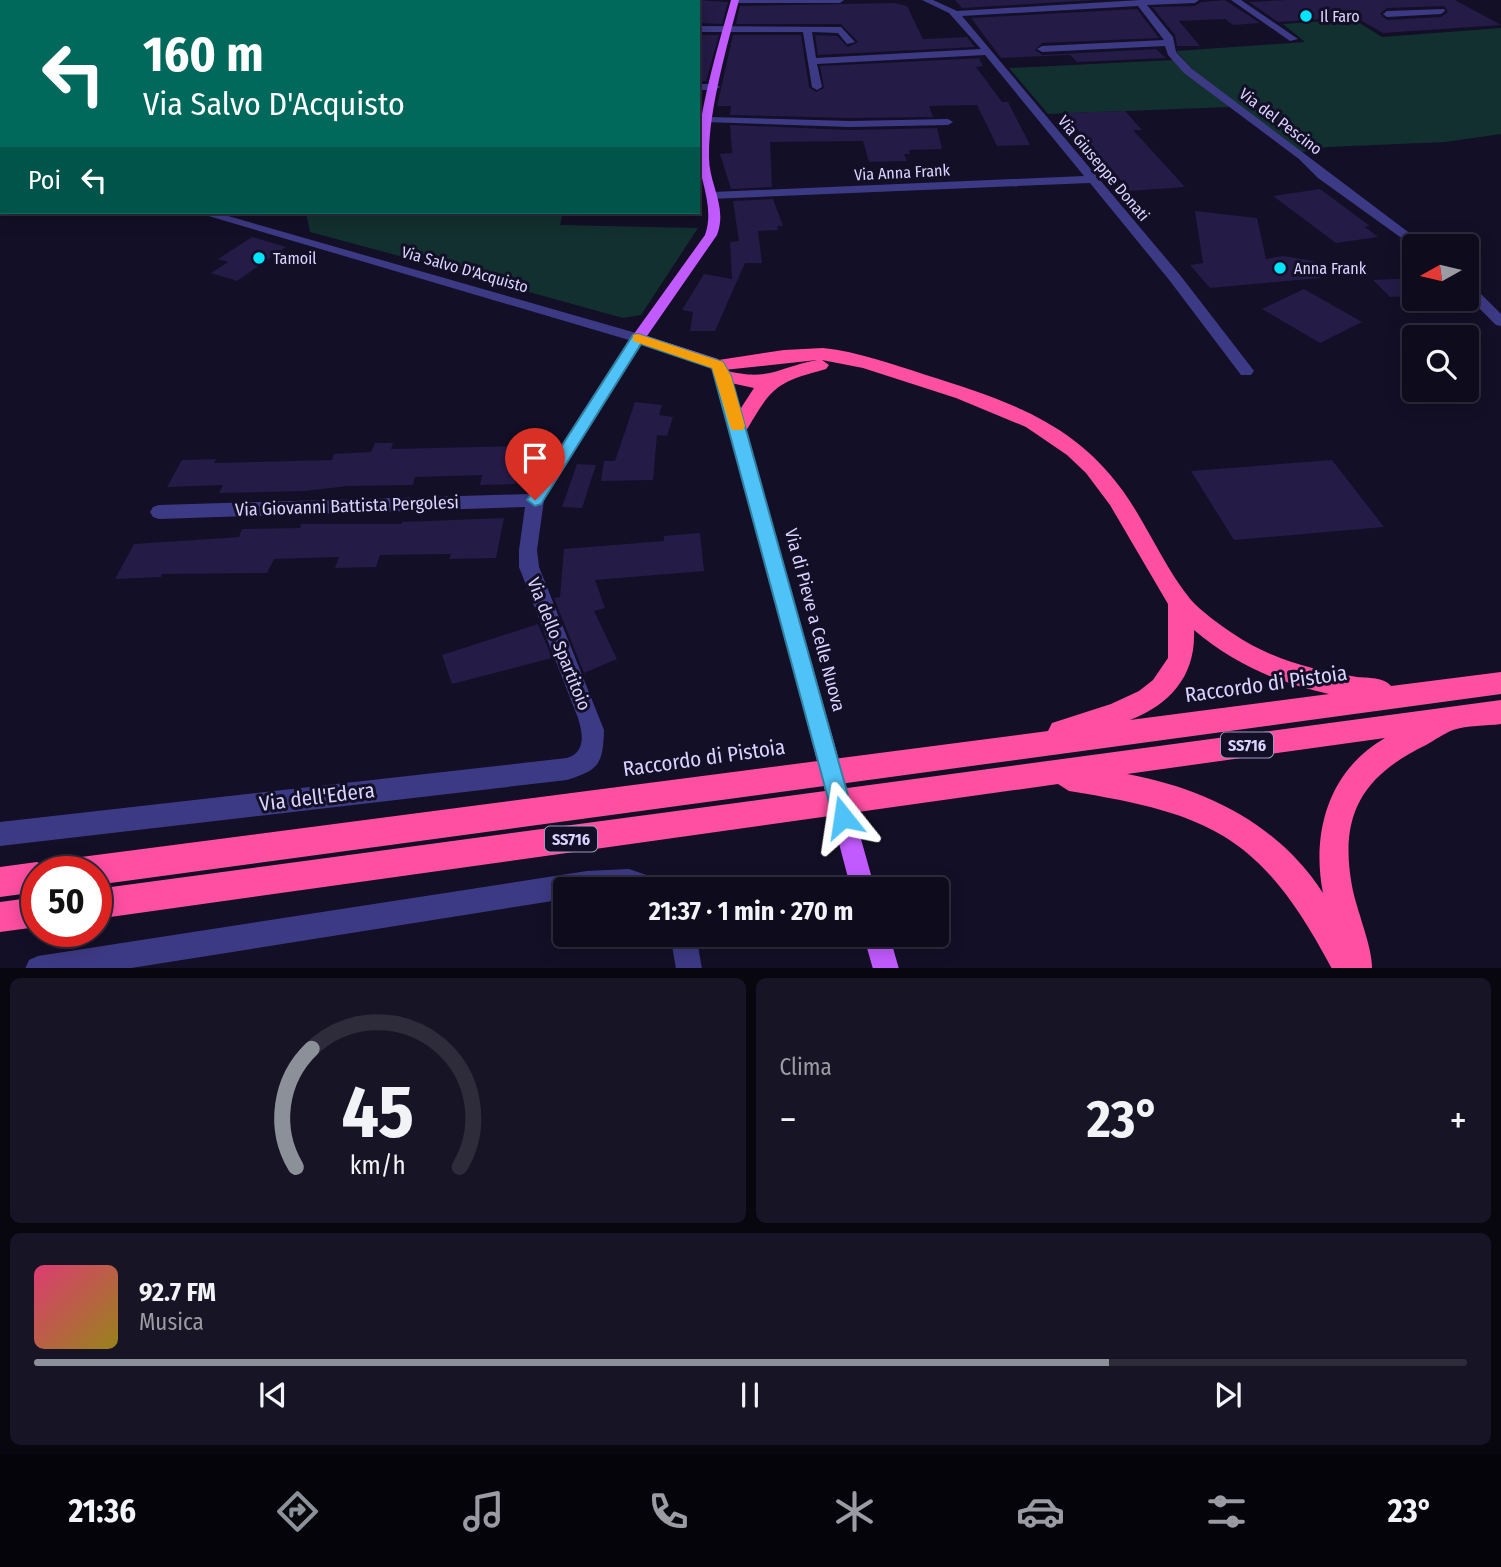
<!DOCTYPE html>
<html lang="it">
<head>
<meta charset="utf-8">
<style>
  body { margin:0; font-family:"Fira Sans Condensed",sans-serif; background:#171425; color:#f1f3f6; height:100vh; display:flex; flex-direction:column; font-size:26px; white-space:nowrap }
  * { box-sizing:border-box; margin:0 }
  p { font-size:23px; color:#9b9ba3 }
  .icon { flex:none; width:38px; height:38px; fill:none; stroke:currentColor; stroke-width:2; stroke-linecap:round; stroke-linejoin:round }
  .map { position:relative; height:968px; overflow:hidden }
  .sheet { display:flex; flex-direction:column; gap:10px; padding:10px; background:#08060f; flex:1 }
  .sheet>* { flex:none }
  .guide { position:absolute; left:0px; top:0px; width:700px; height:214px; box-shadow:0 4px 18px #0003,0 0 0 2px #2e2b3b; background:#00695c; color:#fff; overflow:hidden }
  .needle { width:46px; rotate:262deg }
  .buttons { position:absolute; left:1402px; top:234px; display:grid; gap:14px }
  .buttons a { display:grid; place-items:center; width:77px; height:77px; border-radius:7px; background:#0e0b1c; box-shadow:0 4px 18px #0003,0 0 0 2px #2e2b3b; font-size:35px }
  .speed { position:absolute; left:21px; top:856px; display:flex; gap:14px; font-size:35px; font-weight:700; text-align:center }
  .speed>* { display:grid; place-content:center; width:91px; height:91px; border-radius:50%; background:#0e0b1c; box-shadow:0 4px 18px #0003,0 0 0 2px #2e2b3b; line-height:1 }
  .speed .limit { border:10px solid #d22; background:#fff; color:#111 }
  .pin { position:absolute; display:grid; place-items:center; width:60px; height:60px; color:#fff; margin:-72px -30px; border-radius:50% 50% 50% 0; rotate:-45deg; box-shadow:0 0 7px #0007 }
  .pin .icon { rotate:45deg }
  .me { position:absolute; width:77px; margin:-38px; rotate:345deg; stroke-linejoin:round; filter:drop-shadow(0 0 5px #0008) }
  .turn { display:flex; align-items:center; gap:24px; height:147px; padding:0 28px; font-size:32px }
  .turn .icon { width:91px; height:91px; stroke-width:2.5 }
  .turn b { display:block; font-size:49px; line-height:60px }
  .then { display:flex; align-items:center; height:66px; padding:0 28px; background:#0003; gap:14px; font-size:26px }
  .big { font-size:52px; font-weight:700; line-height:1.1 }
  .sheet .widget { flex:1; display:flex; flex-direction:column; justify-content:center; gap:10px; min-width:0; padding:0 24px; border-radius:10px; background:#171425 }
  .sheet .dial { align-items:center; gap:0 }
  .dial svg { height:182px; overflow:visible; fill:none; stroke:#2e2b3b; stroke-width:7; stroke-linecap:round; text-anchor:middle }
  .dial text { fill:#f1f3f6; stroke:none }
  .song { display:flex; align-items:center; gap:21px }
  .cover { width:84px; height:84px; border-radius:10px; background:linear-gradient(135deg,hsl(340 70% 55%),hsl(50 70% 35%)) }
  .played { height:7px; border-radius:4px; background:linear-gradient(90deg,#8c9099 75%,#2e2b3b 75%) }
  .keys { display:flex; justify-content:space-around; direction:ltr }
  .heat { display:flex; justify-content:space-between; align-items:center; font-size:38px; direction:ltr }
  .sheet .tiles { flex:1; display:grid; gap:10px; grid-template-columns:1fr 1fr }
  .widget:last-child { grid-column:span 2 }
  .trip { position:absolute; left:553px; top:877px; width:396px; height:70px; border-radius:7px; background:#0e0b1c; box-shadow:0 4px 18px #0003,0 0 0 2px #2e2b3b; font-weight:700; line-height:70px; text-align:center }
  .tabs { display:flex; height:112px; justify-content:space-around; align-items:center; background:#06040b; color:#9b9ba3 }
  .tabs .icon { width:49px; height:49px }
  .tabs .selected { color:#8c9099 }
  .tabs b { font-size:32px; color:#f1f3f6 }
  .map>svg:first-child { display:block }
  .green { fill:#12302f }
  .building { fill:#241b47; fill-rule:evenodd }
  .lines { fill:none; stroke-linecap:round; stroke-linejoin:round }
  .minor { fill:#3d3a85; fill-rule:evenodd }
  .major { fill:#c25bff; fill-rule:evenodd }
  .highway { fill:#ff4fa3; fill-rule:evenodd }
  .route { fill:#4fc3f7; stroke:#337fa1; stroke-width:2 }
  .slow { fill:#f59e0b }
  .poi-dot { fill:#00e5ff; stroke:#130f26; stroke-width:2.5 }
  .labels { text-anchor:middle; stroke-width:6; stroke-linejoin:round; paint-order:stroke }
  .far-poi-label { font-size:16px; fill:#d9d4ff; stroke:#130f26; text-anchor:start }
  .far-street-label { font-size:16px; fill:#d9d4ff; stroke:#130f26 }
  .shield { fill:#130f26; stroke:#9e99be; stroke-width:2 }
  .shield-label { font-size:16px; font-weight:bold; fill:#d9d4ff }
  .street-label { font-size:18px; fill:#d9d4ff; stroke:#130f26 }
  .near-street-label { font-size:21px; fill:#d9d4ff; stroke:#130f26 }
</style>
</head>
<body>
<div class="map">
<svg width="1501" height="969" viewBox="0 0 1501 969">
  <rect width="100%" height="100%" fill="#130f26"/>
  <path class="green" d="M1353,19L1382,37L1501,28V134L1445,142L1328,147L1302,152L1202,80L1176,51L1305,42L1283,24Z
    M1173,60L1230,107L1048,114L1009,68Z
    M306,212H563L560,225L698,228L641,315L623,318L438,267L446,260L438,257L429,264L310,232Z"/>
  <path class="building" d="M698,0L728,2L722,24L698,23Z
    M955,0H1096L962,8Z
    M1225,0L1260,23L1233,25L1225,19L1179,21L1200,46H1177L1175,35L1152,7L1195,6L1201,2Z
    M1286,0H1455L1501,25L1383,33L1355,17L1278,22L1249,2ZM1444,6L1448,12L1441,17L1387,20L1380,14L1387,8Z
    M895,3L907,6L923,39L967,37L975,47L818,55L815,35L837,36L848,47L858,42L841,24H736L740,6Z
    M1137,9L1159,38L1042,43L1035,50L1042,55L1156,49L1166,58L1077,62L1070,55L1001,58L971,18Z
    M698,35H719L706,81H698Z
    M733,35H801L809,87L816,92L824,88L820,66L984,58L979,59L983,66L976,67L1002,102H1008L1030,145L997,146L977,105L929,106L933,117L850,118L730,115L731,106H717Z
    M1125,111L1142,130H1133L1185,187L1130,191L1063,113Z
    M730,125L850,130L937,128L942,149L909,150L910,154H904L907,161L869,162L863,141L770,142L772,187L731,189L720,154L732,153Z
    M1320,189L1370,226L1365,227L1378,237L1336,243L1273,196Z
    M773,199L783,226H777L778,230L758,231L762,263H745L715,331H690L693,312L682,310L704,274L732,279L730,242L739,241L733,201Z
    M1195,211L1257,218L1266,259L1283,256L1313,261L1320,278L1210,288L1190,265L1203,263Z
    M252,237L286,247L237,281L211,273L228,262L218,259Z
    M1414,278V296L1390,297L1373,280Z
    M1304,289L1362,322L1320,343L1262,309Z
    M635,402L662,405L659,415L673,417L667,436L657,435L653,480L601,481L604,461H615Z
    M375,443H393L391,449L523,446L515,484L480,485L482,475L415,477L413,485L348,486L305,491L219,493L223,485L167,487L182,460L216,459L214,463L332,460L334,454L371,452Z
    M1332,460L1384,527L1234,540L1191,471Z
    M577,464L596,465L582,508L562,507Z
    M504,518L496,558L449,559L451,554L380,555L376,567L335,568L339,557L274,559L267,573L162,574L161,577L115,579L134,544L239,537L242,529L300,528L301,524H402V522Z
    M700,533L704,571L595,580L605,608L594,611L617,659L584,673L554,598L560,597L564,549L664,541V536Z
    M538,624L552,658L452,684L442,655Z"/>
  <g class="lines">
    <path class="minor" d="M184,0H193L183,2Z
      M456,0H464V2H456Z
      M537,0H581L535,2Z
      M731,0H844L840,3H735Z
      M922,0H933L957,11L1140,0H1199L1195,3L1147,5L1173,37L1176,52L1192,69L1428,247H1414L1318,178L1299,159L1184,73L1168,55L1165,46L1042,52L1037,49L1042,46L1164,40L1138,6L962,16L1180,275L1251,367L1254,371L1251,375H1241L1170,281L1090,183L709,199V193L713,192L1084,176L985,55L817,64L822,87L817,90L812,87L803,32H698V26L841,27L855,42L847,44L838,33L812,32L816,58L981,49L949,13Z
      M1231,0H1241L1298,39L1290,41Z
      M1444,9L1445,11L1441,14L1387,17L1383,14L1387,11Z
      M2,51V57L0,58V52Z
      M698,84H715L720,87L715,90H698Z
      M0,103H2V109H0Z
      M709,117L850,121L948,119L953,122L948,125L850,127L705,122L704,120Z
      M0,176H2V184H0Z
      M2,197V206L0,207V198Z
      M195,212H214L643,335L645,338L544,500L537,550L539,567L604,730C603,764 599,770 567,780L0,846V822L567,758C586,752 583,734 578,718L519,567V550L525,507L159,519L153,517L150,512L153,507L159,505L530,494L629,340Z
      M1466,283L1471,284L1501,314V326L1496,325L1466,295Z
      M629,869L661,880L664,889H565V899L125,969H25L29,960L38,956L587,871Z
      M670,934H696L702,969H676Z"/>
    <path class="major" d="M731,0H739C727,46 709,109 709,155C708,184 728,206 717,235L647,336L718,359L730,372L875,889H851L715,373L708,365L633,341L631,338L705,235C716,204 696,176 698,144C702,99 719,43 731,0Z
      M863,934H889L899,969H873Z"/>
    <path class="highway" d="M823,348C859,352 892,364 926,375C1005,400 1073,421 1123,491C1148,526 1164,567 1191,600C1202,612 1219,624 1232,633C1270,659 1312,670 1357,677C1368,678 1384,677 1391,686L1501,672V694L96,885V872H66L71,862L81,857L1048,731L1052,723L1111,704L1139,691L1153,680L1168,658V604L1110,505L1086,473L1067,455L1026,427L956,398L863,368L822,360L829,365L826,369C774,383 772,387 745,433H731L728,428L754,388L717,380L715,376L723,370L712,369L709,365L712,361L784,350ZM817,360C776,368 769,382 724,370ZM1194,630C1234,664 1278,683 1329,694L1130,720C1171,704 1196,675 1194,630Z
      M1501,700V724C1486,726 1467,725 1453,730C1445,733 1435,740 1426,745C1362,776 1339,815 1352,886C1356,909 1373,948 1372,969H1332C1262,837 1213,814 1069,791L1058,784L96,919V889ZM1385,738C1329,770 1311,832 1323,893C1278,824 1207,789 1127,774Z
      M37,862L47,867L50,872H37V892L0,897V867Z
      M37,897V927L0,932V902Z"/>
  </g>
  <path class="route" d="M638,334L723,362L731,376L854,817L851,825L843,828L836,825L833,817L712,368L641,344L541,504L535,506L527,500L633,335Z"/>
  <path class="slow" d="M638,334L723,362L731,376L745,426L743,430H732L730,426L712,368L633,341V335Z"/>
  <g class="poi-dot">
    <circle cx="1306" cy="16" r="7"/>
    <circle cx="259" cy="258" r="7"/>
    <circle cx="1280" cy="268" r="7"/>
  </g>
  <g class="labels">
    <g class="far-poi-label">
      <text x="1320" y="22">Il Faro</text>
      <text x="273" y="264">Tamoil</text>
      <text x="1294" y="274">Anna Frank</text>
    </g>
    <g class="far-street-label">
      <text transform="translate(1281 121) rotate(37)" y="6">Via del Pescino</text>
      <text transform="translate(1104 168) rotate(50)" y="6">Via Giuseppe Donati</text>
      <text transform="translate(902 172) rotate(-3)" y="6">Via Anna Frank</text>
      <text transform="translate(465 269) rotate(16)" y="6">Via Salvo D'Acquisto</text>
    </g>
    <g class="shield">
      <rect x="1221" y="732.5" width="52" height="25" rx="5"/>
      <rect x="545" y="826.5" width="52" height="25" rx="5"/>
    </g>
    <g class="shield-label">
      <text x="1247" y="751">SS716</text>
      <text x="571" y="845">SS716</text>
    </g>
    <g class="street-label">
      <text transform="translate(347 506) rotate(-2)" y="6">Via Giovanni Battista Pergolesi</text>
      <text transform="translate(815 620) rotate(75)" y="6">Via di Pieve a Celle Nuova</text>
      <text transform="translate(559 644) rotate(68)" y="6">Via dello Spartitoio</text>
    </g>
    <g class="near-street-label">
      <text transform="translate(1266 684) rotate(-8)" y="7">Raccordo di Pistoia</text>
      <text transform="translate(704 758) rotate(-8)" y="7">Raccordo di Pistoia</text>
      <text transform="translate(317 797) rotate(-7)" y="7">Via dell'Edera</text>
    </g>
  </g>
</svg>
<div class="buttons">
<a><svg class="needle" viewBox="-14 -14 28 28"><path d="M0-13l5 13h-10z" fill="#e53935"/><path d="M0 13l5-13h-10z" fill="#9b9ba3"/></svg></a>
<a><svg class="icon" aria-label="search" viewBox="0 0 24 24"><circle cx="10" cy="10" r="6"/><path d="M15 15l6 6"/></svg></a>
</div>
<div class="speed"><div class="limit">50</div></div>
<div class="pin" style="left:535px;top:500px;background:#d93025"><svg class="icon" aria-label="arrive" viewBox="0 0 24 24"><path d="M6 21V4h12l-3 4 3 4H6"/></svg></div>
<svg class="me" style="left:843px;top:817px" viewBox="-20 -20 40 40"><path d="M0-17L14 15 0 8-14 15z" fill="#4fc3f7" stroke="#fff" stroke-width="4"/></svg>
<div class="trip">21:37 · 1 min · 270 m</div>
<div class="guide">
<div class="turn"><svg class="icon" aria-label="left" viewBox="0 0 24 24"><path d="M17 20v-9H6M10 6l-5 5 5 5"/></svg><div><b>160 m</b>Via Salvo D'Acquisto</div></div>
<div class="then">Poi<svg class="icon" aria-label="left" viewBox="0 0 24 24"><path d="M17 20v-9H6M10 6l-5 5 5 5"/></svg></div>
</div>
</div>
<section class="sheet">
<div class="tiles">
<div class="widget dial"><svg viewBox="0 0 100 80">
<path d="M14 69A42 42 0 1 1 86 69"/>
<path d="M14 69A42 42 0 0 1 21 17" stroke="#8c9099"/>
<text x="50" y="56" font-size="32" font-weight="700">45</text>
<text x="50" y="72" font-size="11">km/h</text>
</svg></div>
<div class="widget"><p>Clima</p>
<div class="heat"><a>−</a><b class="big">23°</b><a>+</a></div>
</div>
<div class="widget">
<div class="song"><i class="cover"></i><div><b>92.7 FM</b><p>Musica</p></div></div>
<div class="played"></div>
<div class="keys"><svg class="icon" aria-label="previous" viewBox="0 0 24 24"><path d="M18 5L8 12l10 7zM5 5v14"/></svg><svg class="icon" aria-label="pause" viewBox="0 0 24 24"><path d="M8 5v14M16 5v14"/></svg><svg class="icon" aria-label="next" viewBox="0 0 24 24"><path d="M6 5l10 7-10 7zM19 5v14"/></svg></div>
</div>
</div>
</section>
<nav class="tabs">
<b>21:36</b>
<svg class="icon selected" aria-label="directions" viewBox="0 0 24 24"><path d="M12 3l9 9-9 9-9-9zM9 14v-3h6M13 9l2 2-2 2"/></svg>
<svg class="icon" aria-label="music" viewBox="0 0 24 24"><path d="M9 18V5l10-2v13"/><circle cx="6" cy="18" r="3"/><circle cx="16" cy="16" r="3"/></svg>
<svg class="icon" aria-label="phone" viewBox="0 0 24 24"><path d="M5 4h4l2 5-3 2q2 4 5 5l2-3 5 2v4C11 20 4 13 5 4z"/></svg>
<svg class="icon" aria-label="climate" viewBox="0 0 24 24"><path d="M12 3v18M4 7l16 10M4 17L20 7"/></svg>
<svg class="icon" aria-label="car" viewBox="0 0 24 24"><path d="M5 17H2v-5l4-1 3-4h7l3 4 3 1v5h-3M9 17h6M6 11h13"/><circle cx="7" cy="17" r="2"/><circle cx="17" cy="17" r="2"/></svg>
<svg class="icon" aria-label="filters" viewBox="0 0 24 24"><path d="M4 7h16M4 17h16"/><circle cx="9" cy="7" r="2"/><circle cx="15" cy="17" r="2"/></svg>
<b>23°</b>
</nav>
</body>
</html>
